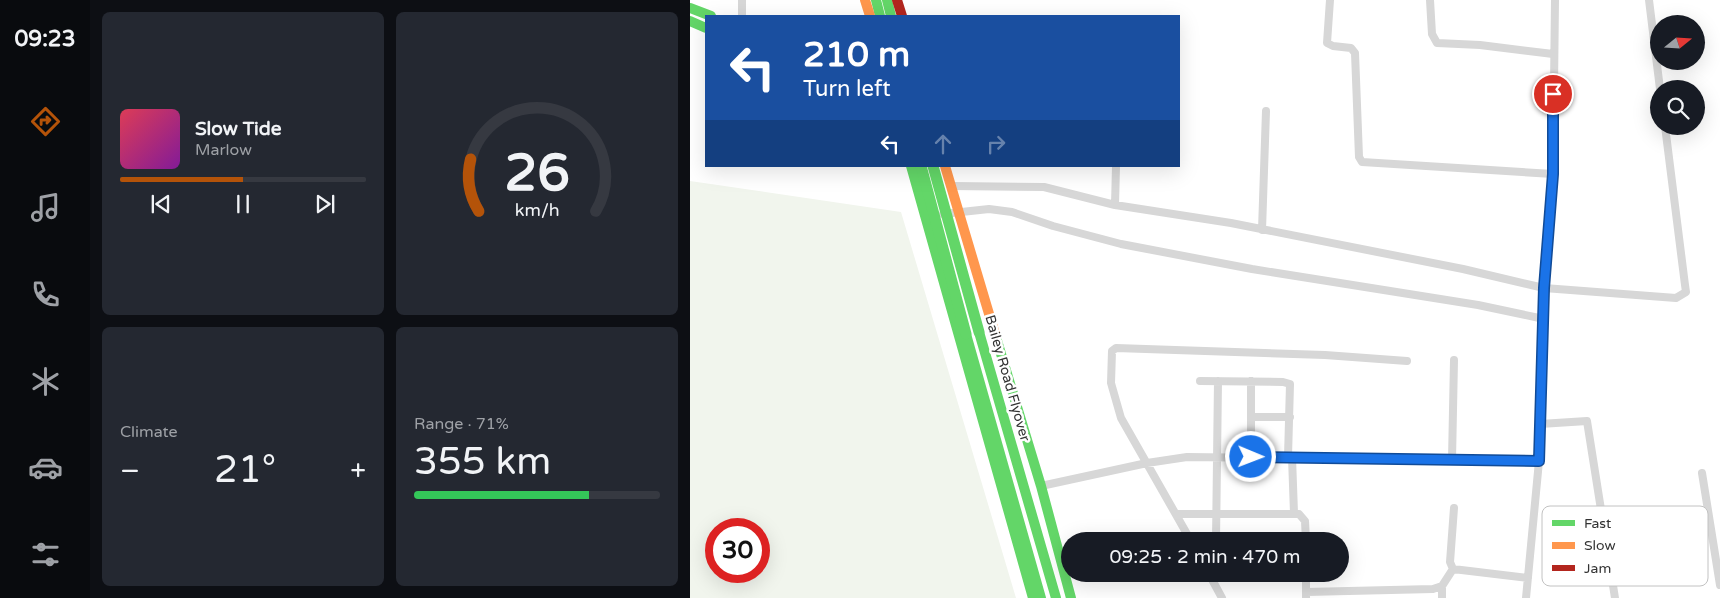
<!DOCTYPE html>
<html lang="en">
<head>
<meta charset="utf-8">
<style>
  body { margin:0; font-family:"Varela Round",sans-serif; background:#242831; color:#f1f3f6; height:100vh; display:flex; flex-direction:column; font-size:19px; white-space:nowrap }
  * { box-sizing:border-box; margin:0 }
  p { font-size:16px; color:#9ea1a6 }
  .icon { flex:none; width:28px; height:28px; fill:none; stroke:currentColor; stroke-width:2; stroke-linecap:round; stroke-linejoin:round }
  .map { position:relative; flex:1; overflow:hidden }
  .sheet { display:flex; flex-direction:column; gap:12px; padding:12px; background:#0d0f14; width:600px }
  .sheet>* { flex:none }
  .hud { position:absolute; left:15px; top:15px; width:475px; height:152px; border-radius:0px; box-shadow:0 5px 20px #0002; background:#1a4fa0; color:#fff; overflow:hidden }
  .needle { width:32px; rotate:72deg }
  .controls { position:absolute; left:960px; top:15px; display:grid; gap:10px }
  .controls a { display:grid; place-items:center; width:55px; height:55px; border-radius:50%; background:#171b24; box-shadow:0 5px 20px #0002; font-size:25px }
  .speed { position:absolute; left:15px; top:518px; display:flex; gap:10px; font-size:25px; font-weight:700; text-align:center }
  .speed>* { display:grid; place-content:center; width:65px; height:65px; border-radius:50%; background:#171b24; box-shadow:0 5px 20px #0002; line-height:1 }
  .speed .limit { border:8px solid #d22; background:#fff; color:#111 }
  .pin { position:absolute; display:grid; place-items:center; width:42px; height:42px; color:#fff; margin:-21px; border:2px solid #fff; border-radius:50%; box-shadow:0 1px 5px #0007 }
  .me { position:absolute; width:55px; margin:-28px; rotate:91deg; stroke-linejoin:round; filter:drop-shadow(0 0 4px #0008) }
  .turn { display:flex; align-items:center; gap:18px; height:105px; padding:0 15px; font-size:22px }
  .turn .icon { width:65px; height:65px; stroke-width:2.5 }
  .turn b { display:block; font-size:35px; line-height:42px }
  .lanes { display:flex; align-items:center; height:48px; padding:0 15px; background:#0003; justify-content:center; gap:25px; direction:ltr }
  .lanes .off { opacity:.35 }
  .big { font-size:38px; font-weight:600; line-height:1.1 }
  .sheet .tile { flex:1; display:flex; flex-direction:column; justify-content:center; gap:8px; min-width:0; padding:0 18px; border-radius:8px; background:#242831 }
  .sheet .dial { align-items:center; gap:0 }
  .dial svg { height:130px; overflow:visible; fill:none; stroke:#363941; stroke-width:7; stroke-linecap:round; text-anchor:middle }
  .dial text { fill:#f1f3f6; stroke:none }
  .song { display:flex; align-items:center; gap:15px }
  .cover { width:60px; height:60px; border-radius:8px; background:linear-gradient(135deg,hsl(350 70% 55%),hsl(290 70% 35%)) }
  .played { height:5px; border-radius:2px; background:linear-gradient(90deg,#b45309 50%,#363941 50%) }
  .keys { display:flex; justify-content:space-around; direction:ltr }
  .heat { display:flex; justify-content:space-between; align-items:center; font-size:28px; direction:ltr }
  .charge { height:8px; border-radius:4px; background:linear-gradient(90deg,#34c759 71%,#363941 0) }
  .sheet .tiles { flex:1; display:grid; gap:12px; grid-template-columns:repeat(2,1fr) }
  .trip { position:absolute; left:371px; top:532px; width:288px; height:50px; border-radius:25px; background:#171b24; box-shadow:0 5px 20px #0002; font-weight:600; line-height:50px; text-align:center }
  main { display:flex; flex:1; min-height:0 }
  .menu { display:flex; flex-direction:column; width:90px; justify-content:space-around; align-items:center; background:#090b0e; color:#9ea1a6 }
  .menu .icon { width:35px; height:35px }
  .menu .active { color:#b45309 }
  .menu b { font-size:22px; color:#f1f3f6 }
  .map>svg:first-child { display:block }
  .green { fill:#f1f5ed; fill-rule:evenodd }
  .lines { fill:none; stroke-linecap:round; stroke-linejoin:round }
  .street { stroke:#d7d7d7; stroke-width:8 }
  .fast { stroke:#63d668; stroke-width:10 }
  .slow { stroke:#ff974d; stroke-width:10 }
  .jam { stroke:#b3261e; stroke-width:10 }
  .fast-bridge { stroke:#63d668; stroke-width:11 }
  .route-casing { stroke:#114b97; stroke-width:12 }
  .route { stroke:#1a73e8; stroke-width:9 }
  .labels { text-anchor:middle; stroke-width:5; stroke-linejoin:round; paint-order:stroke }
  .street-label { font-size:14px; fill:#333; stroke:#fff }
  .key { fill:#fff; stroke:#c2c2c2; stroke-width:1 }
  .key-label { font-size:14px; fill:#333 }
</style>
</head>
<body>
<main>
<nav class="menu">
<b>09:23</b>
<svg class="icon active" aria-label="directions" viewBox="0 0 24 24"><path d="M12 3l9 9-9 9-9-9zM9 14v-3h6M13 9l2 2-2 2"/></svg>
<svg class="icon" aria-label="music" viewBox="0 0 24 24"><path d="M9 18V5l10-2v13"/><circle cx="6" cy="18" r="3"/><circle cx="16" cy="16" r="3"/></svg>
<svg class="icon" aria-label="phone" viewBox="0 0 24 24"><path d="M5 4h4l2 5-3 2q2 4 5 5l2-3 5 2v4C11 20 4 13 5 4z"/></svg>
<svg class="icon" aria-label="climate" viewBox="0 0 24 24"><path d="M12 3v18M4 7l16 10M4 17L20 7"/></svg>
<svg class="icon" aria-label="car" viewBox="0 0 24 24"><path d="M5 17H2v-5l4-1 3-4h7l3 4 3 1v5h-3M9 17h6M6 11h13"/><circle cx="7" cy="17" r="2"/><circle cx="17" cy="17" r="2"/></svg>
<svg class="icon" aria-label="filters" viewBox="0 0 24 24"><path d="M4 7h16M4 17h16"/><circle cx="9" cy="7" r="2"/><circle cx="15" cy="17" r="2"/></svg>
</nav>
<section class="sheet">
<div class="tiles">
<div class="tile">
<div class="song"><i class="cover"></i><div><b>Slow Tide</b><p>Marlow</p></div></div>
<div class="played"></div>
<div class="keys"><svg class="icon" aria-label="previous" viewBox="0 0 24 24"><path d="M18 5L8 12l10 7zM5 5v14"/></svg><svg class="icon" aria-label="pause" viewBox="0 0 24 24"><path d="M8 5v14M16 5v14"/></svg><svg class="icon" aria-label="next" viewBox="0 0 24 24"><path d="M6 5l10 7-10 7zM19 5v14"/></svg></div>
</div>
<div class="tile dial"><svg viewBox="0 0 100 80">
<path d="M14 69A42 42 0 1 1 86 69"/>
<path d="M14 69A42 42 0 0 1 9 37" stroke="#b45309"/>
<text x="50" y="56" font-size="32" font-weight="700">26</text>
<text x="50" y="72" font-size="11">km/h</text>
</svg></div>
<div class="tile"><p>Climate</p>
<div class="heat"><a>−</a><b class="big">21°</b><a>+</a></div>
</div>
<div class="tile"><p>Range · 71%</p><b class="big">355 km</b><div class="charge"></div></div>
</div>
</section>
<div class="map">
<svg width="1030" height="598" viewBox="0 0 1030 598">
  <rect width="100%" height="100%" fill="#fff"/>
  <path class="green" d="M0,181L211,212L326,598H0ZM26,529H69V571H26Z"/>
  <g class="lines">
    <path class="street" d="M52,0V16
      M640,0L637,43L643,46L661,48L665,53L669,157L672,162L863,174
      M740,0L742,34L747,43L790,45L863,54
      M959,0L970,89
      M261,186L354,187L425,205L541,223L773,269L854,288L986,298L996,292L995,285L975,126
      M425,205L426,166
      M253,214L299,209L322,212L363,226L431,244L562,269L788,305L854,319
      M572,230L576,111
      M510,381L593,382L600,384L598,457
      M561,417H600
      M850,424L897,421L925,598
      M561,457V381
      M602,457L604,513
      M762,460L764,360
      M1012,473L1030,585
      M351,486L457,463L497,457L849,461
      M764,508L760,562L763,569L838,578
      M486,514H609L615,521L616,541
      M501,541L431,418L421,383L422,351L426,348L635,355L717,361
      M526,541L528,381
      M519,574L532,598
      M616,592L743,589L752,586L763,569
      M616,598V574
      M752,598V586
      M836,598L849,461L854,288L863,174L865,0"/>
    <path class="fast" d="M186,0L190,16
      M197,0L201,16
      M0,8L21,16
      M0,21L16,28
      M221,166L343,598
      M289,332L366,598
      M276,334L351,598
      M305,334L351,486L381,598"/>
    <path class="slow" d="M175,0L180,16
      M255,166L305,334"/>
    <path class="jam" d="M207,0L212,16"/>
    <path class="fast-bridge" d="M231,166L276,334
      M243,166L289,332"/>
  </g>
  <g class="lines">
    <g class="route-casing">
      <path id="route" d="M561,457L849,461L854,288L863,174V94"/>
    </g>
    <use href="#route" class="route"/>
  </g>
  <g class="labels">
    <g class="street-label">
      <text transform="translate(318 378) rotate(74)" y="5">Bailey Road Flyover</text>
    </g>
  </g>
  <rect x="852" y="506" width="166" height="80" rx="8" class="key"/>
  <rect x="862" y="520" width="23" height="6" fill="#63d668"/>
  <rect x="862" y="542" width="23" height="7" fill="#ff974d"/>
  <rect x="862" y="565" width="23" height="6" fill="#b3261e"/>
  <g class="key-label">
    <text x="894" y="528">Fast</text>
    <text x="894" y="550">Slow</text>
    <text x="894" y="573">Jam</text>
  </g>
</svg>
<div class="controls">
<a><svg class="needle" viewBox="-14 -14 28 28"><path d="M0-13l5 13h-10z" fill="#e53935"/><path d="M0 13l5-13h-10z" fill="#9ea1a6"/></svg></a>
<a><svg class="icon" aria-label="search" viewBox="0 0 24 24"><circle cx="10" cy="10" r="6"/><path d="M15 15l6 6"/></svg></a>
</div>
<div class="speed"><div class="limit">30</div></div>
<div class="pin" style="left:863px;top:94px;background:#d93025"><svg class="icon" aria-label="arrive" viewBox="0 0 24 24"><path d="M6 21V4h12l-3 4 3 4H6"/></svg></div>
<svg class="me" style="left:561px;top:457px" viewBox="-20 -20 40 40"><circle r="17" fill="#1a73e8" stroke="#fff" stroke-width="3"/><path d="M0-11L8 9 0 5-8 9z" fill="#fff"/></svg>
<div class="trip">09:25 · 2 min · 470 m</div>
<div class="hud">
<div class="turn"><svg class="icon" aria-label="left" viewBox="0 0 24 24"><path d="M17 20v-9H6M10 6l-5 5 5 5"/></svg><div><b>210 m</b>Turn left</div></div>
<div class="lanes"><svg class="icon" aria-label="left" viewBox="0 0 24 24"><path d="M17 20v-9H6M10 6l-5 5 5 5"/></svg><svg class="icon off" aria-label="ahead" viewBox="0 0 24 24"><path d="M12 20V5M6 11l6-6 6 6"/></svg><svg class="icon off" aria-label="right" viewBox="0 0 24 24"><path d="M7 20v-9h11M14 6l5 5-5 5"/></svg></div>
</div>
</div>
</main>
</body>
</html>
